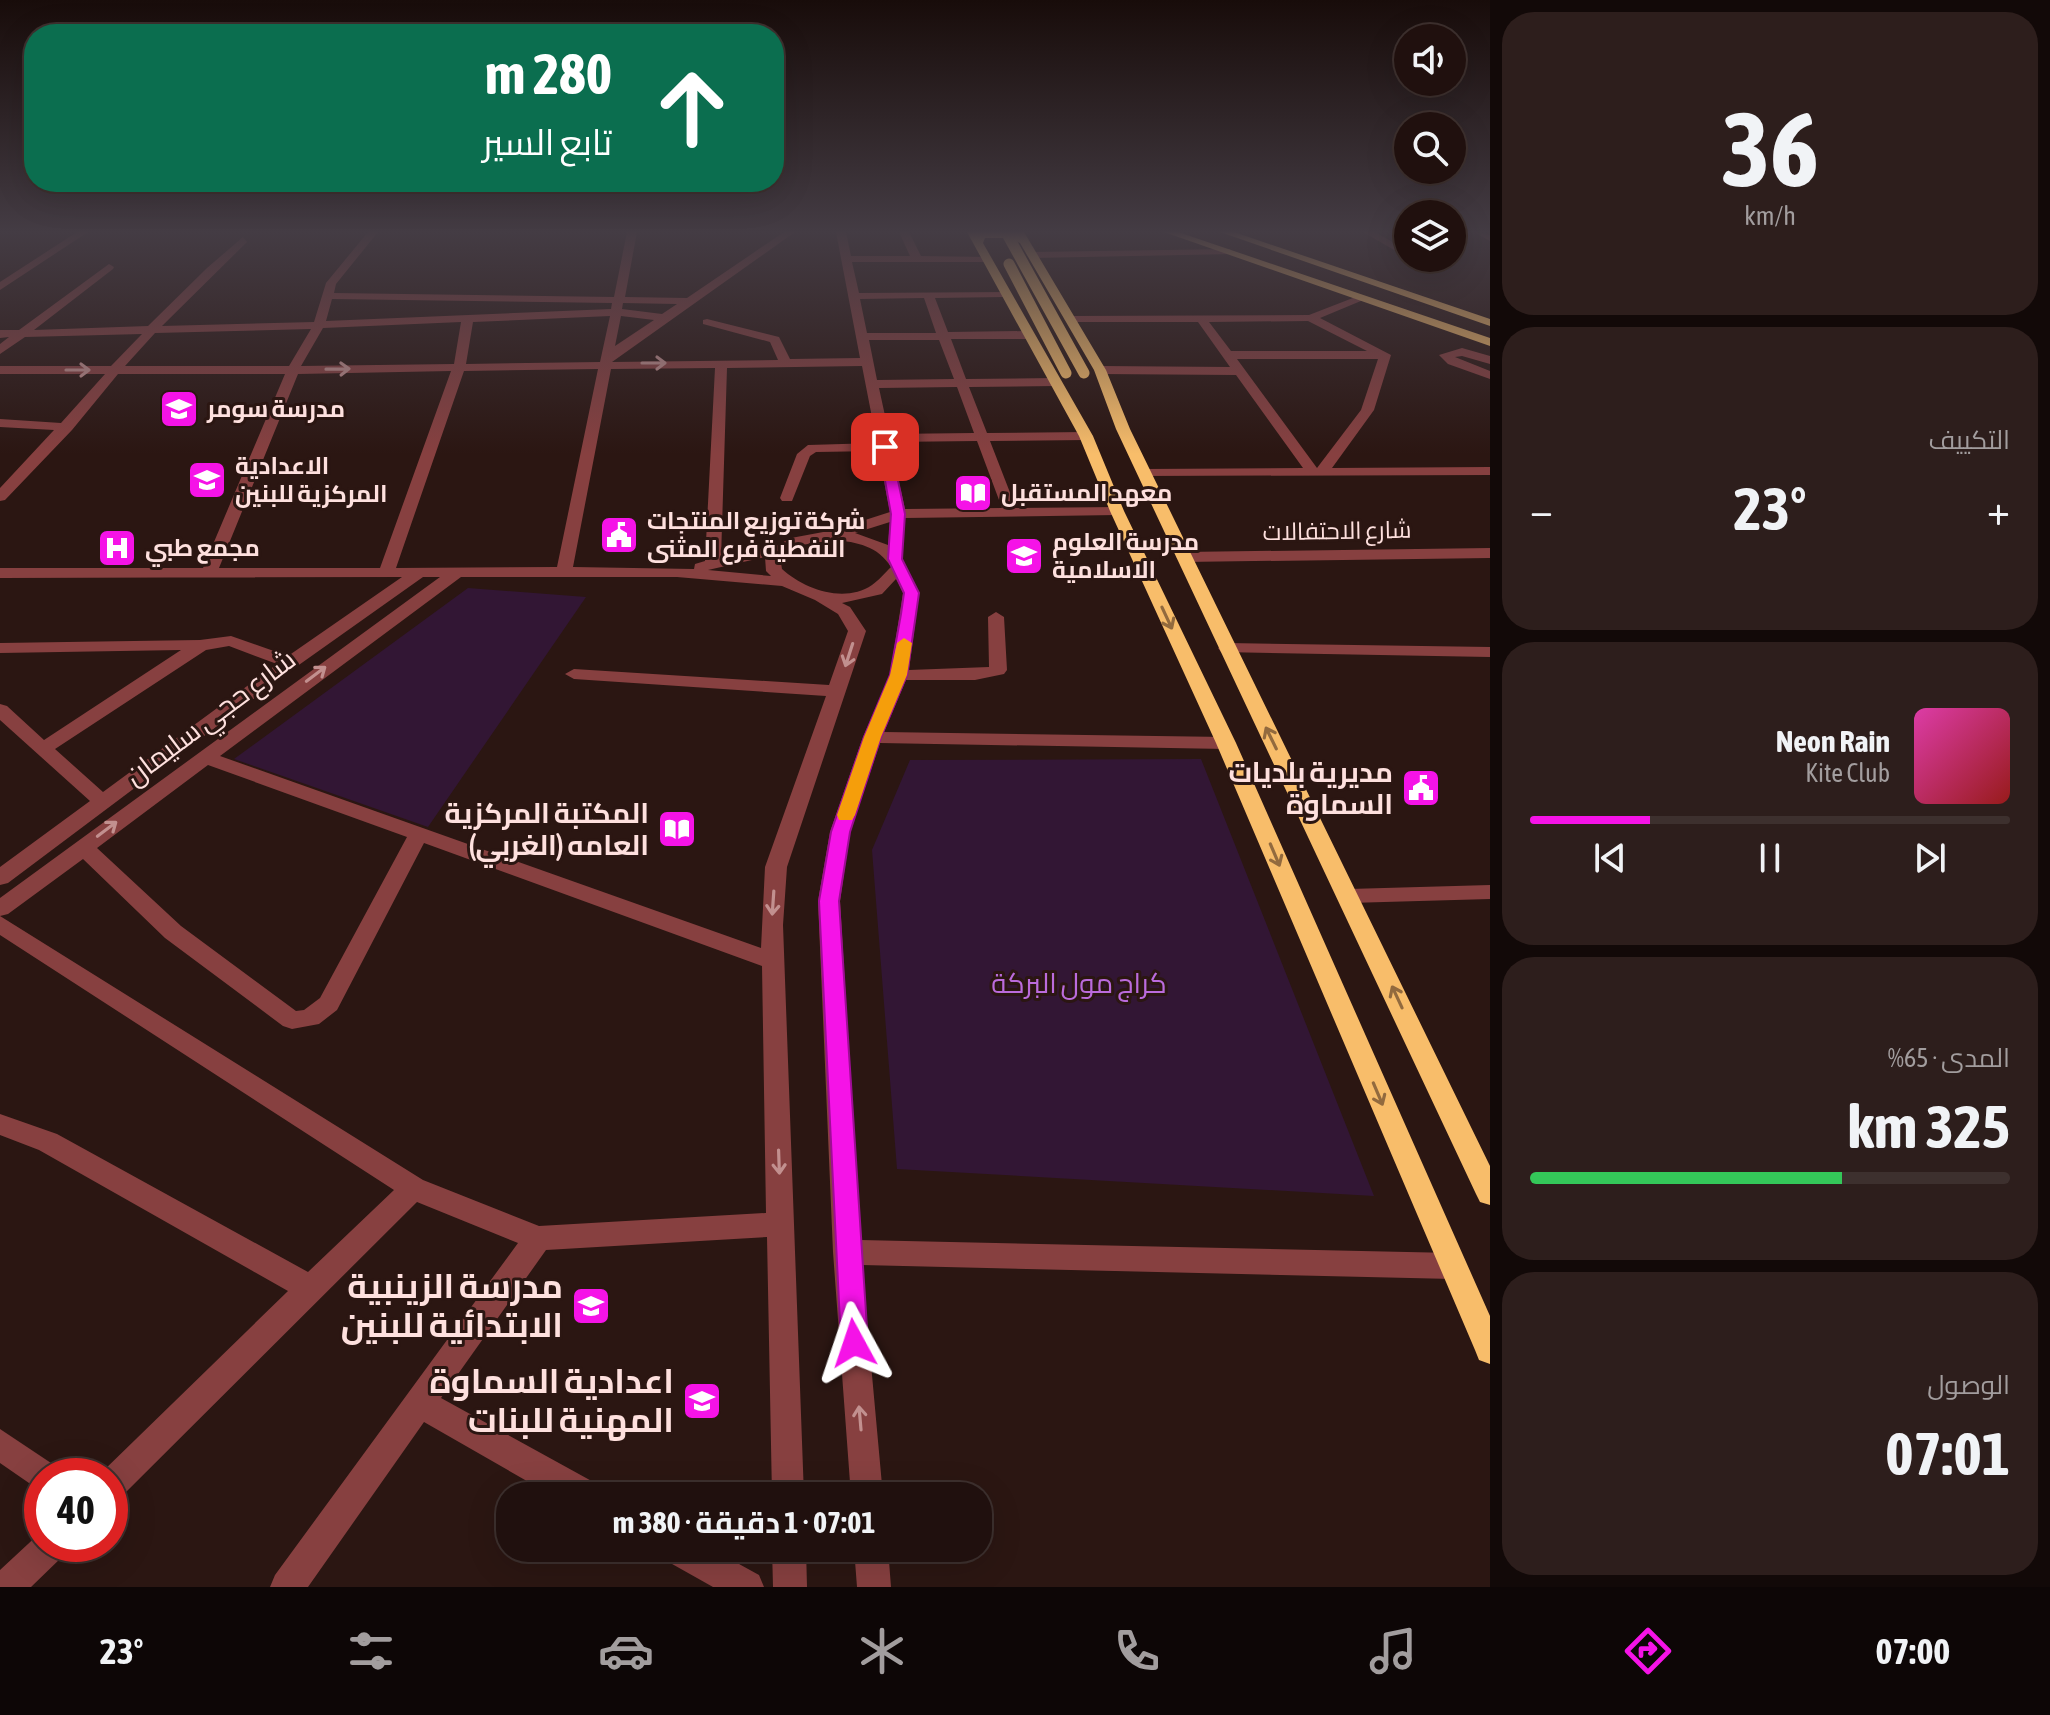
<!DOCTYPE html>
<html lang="ar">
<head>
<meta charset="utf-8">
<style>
  body { margin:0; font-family:"Asap Condensed",Cairo,sans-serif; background:#2d1e1c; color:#f1f3f6; direction:rtl; height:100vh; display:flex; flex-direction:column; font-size:30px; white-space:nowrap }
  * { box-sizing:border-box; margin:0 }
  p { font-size:26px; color:#a29d9e }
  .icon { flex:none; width:44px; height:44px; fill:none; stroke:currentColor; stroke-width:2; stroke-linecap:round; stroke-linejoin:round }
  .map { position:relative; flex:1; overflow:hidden; direction:ltr }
  .side { display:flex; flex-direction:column; gap:12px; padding:12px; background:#120908; width:560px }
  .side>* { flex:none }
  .hud { position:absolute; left:24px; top:24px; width:760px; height:168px; border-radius:32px; box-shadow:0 8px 32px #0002,0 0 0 2px #3d302e; direction:rtl; background:#0b6e4f; color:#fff; overflow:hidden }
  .controls { position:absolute; left:1394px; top:24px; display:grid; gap:16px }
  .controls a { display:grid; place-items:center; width:72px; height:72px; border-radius:50%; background:#20100e; box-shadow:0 8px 32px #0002,0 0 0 2px #3d302e; font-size:40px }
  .speed { position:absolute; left:24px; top:1458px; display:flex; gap:16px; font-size:40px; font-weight:700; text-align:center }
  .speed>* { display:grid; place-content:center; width:104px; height:104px; border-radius:50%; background:#20100e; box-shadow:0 8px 32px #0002,0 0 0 2px #3d302e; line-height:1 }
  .speed .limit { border:12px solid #d22; background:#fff; color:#111 }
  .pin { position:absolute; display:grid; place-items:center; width:68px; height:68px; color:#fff; margin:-34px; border-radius:16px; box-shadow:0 4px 12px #0006 }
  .me { position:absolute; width:88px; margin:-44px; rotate:355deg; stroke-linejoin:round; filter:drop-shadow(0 0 6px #0008) }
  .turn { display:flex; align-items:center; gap:28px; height:168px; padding:0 40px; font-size:36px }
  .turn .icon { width:104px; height:104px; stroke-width:2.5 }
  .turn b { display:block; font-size:56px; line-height:68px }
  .big { font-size:60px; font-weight:700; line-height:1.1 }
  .side .widget { flex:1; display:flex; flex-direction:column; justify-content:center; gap:12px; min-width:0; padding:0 28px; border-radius:32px; background:#2d1e1c }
  .side .dial { align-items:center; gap:0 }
  .dial b { font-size:104px; line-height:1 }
  .song { display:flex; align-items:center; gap:24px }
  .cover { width:96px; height:96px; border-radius:12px; background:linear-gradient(135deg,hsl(320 70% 55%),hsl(0 70% 35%)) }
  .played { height:8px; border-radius:4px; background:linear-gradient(90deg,#f513e7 25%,#3d302e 25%) }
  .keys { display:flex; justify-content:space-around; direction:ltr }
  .heat { display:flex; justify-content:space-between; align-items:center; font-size:44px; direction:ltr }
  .charge { height:12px; border-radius:6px; background:linear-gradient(90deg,#34c759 65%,#3d302e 0) }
  .trip { position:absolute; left:496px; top:1482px; width:496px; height:80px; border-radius:32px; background:#20100e; box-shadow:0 8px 32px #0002,0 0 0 2px #3d302e; font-weight:700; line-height:80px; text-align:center; direction:rtl }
  .tabs { display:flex; height:128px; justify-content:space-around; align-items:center; background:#0d0606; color:#a29d9e }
  .tabs .icon { width:56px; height:56px }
  .tabs .on { color:#f513e7 }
  .tabs b { font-size:36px; color:#f1f3f6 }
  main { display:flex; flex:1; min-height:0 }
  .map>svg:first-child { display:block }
  .green { fill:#321634 }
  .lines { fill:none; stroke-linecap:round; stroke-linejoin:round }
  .minor { fill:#874040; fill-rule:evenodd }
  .major { fill:#f8bd6a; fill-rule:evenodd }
  .major-bridge { stroke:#f8bd6a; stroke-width:11 }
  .oneway { stroke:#c2908f }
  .oneway2 { stroke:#926a3e }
  .route { fill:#f513e7; stroke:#9f0c96; stroke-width:2 }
  .slow { fill:#f59e0b }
  .labels { text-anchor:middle; stroke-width:6; stroke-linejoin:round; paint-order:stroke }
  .far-poi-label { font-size:24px; font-weight:bold; fill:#fee0de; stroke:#2b1612; text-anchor:start }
  .far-street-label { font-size:24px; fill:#fee0de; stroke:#2b1612 }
  .street-label { font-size:28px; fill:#fee0de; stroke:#2b1612 }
  .poi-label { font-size:28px; font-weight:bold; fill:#fee0de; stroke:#2b1612; text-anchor:end }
  .park-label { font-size:28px; fill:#bb6bdc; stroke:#2b1612 }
  .near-poi-label { font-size:34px; font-weight:bold; fill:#fee0de; stroke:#2b1612; text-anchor:end }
</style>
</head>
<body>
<main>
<section class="side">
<div class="widget dial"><b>36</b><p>km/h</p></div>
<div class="widget"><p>التكييف</p>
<div class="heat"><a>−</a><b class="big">23°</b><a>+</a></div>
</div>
<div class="widget">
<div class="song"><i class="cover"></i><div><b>Neon Rain</b><p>Kite Club</p></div></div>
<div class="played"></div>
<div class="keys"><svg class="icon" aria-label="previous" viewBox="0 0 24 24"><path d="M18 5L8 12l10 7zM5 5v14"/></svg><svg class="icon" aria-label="pause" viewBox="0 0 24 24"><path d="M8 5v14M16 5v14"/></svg><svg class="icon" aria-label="next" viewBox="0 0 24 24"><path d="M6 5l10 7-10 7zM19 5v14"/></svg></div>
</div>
<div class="widget"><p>المدى · 65%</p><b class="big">325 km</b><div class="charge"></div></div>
<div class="widget"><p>الوصول</p><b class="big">07:01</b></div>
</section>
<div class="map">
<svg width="1490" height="1587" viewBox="0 0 1490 1587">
  <rect width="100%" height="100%" fill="#2b1612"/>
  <path class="green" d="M468,588L586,597L428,827L234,759Z
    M1201,759L1374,1196L897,1169L872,850L910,760Z"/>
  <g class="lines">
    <path class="minor" d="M77,232H88L0,290V282Z
      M368,232H378L336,284L334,293L614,297L627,232H637L625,297L687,298L784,232H795L612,362L778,360L770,342L703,324V320L707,319L779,337L790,359L860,358L836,232H846L851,256H910L899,232H909L921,256L990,257V261L986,262H852L859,293L1008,292V296L1004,297L935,298L948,332L1027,331L1033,335L1027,339H951L966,379L1055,378L1061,382L1055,386L969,387L987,433L1086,432L1093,436L1086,440L990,441L1016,508L1117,507L1124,511L1117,515L905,518L902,560L919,593L909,670L989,667L988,617L996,612L1004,617L1007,670L1004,674L975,680H906L884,732L1226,737L1236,743L1226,749L880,743L850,832L840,901L860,1240L1453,1253L1463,1257L1467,1266L1463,1275L1453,1279L862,1265L883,1496H851L833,1252L818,901L830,832L863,737L890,675L903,593L896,579L882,594L842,603L850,607L866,631L787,867L783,925L804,1496H772L767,1237L546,1250L441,1398L597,1484L601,1496H553L424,1422L308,1587H270L275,1575L518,1243L417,1202L121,1497L110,1502V1476L99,1475L288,1291L39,1150L0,1135V1114L57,1134L308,1272L394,1190L0,935V898L440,577H423L296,667L8,883L0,885V867L90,801L0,720V704L7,706L44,740L181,650L0,653V643L200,640L231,636L288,656L402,577L0,578V568H203L285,374H118L72,430L5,500L0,501V488L54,430L0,427V419L61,423L105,374H0V366H111L142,334L25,337L0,354V344L9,337L0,338V330H19L109,264L114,267L113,269L34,330L148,326L207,268L243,237L247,242L162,326L314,322L326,283ZM924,298L936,333H867L860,299ZM332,299L612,303L611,309L326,321ZM623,303L677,304L662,314L622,309ZM610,316L600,362L466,364L473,322ZM621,316L654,320L615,346ZM461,322L454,364L301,366L323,328ZM311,329L289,366H125L155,333ZM869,340H939L954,379L877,380ZM862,366L877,443L808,445L797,454L780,498L782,501H792L810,456L816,452L878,451L890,512L834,530L791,538L776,546L721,558L727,368ZM715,368L705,561L695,564L694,569L573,567L611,369ZM598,369L557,567L396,568L464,371ZM451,371L380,568H219L298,374ZM957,387L974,433L889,434L879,388ZM977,441L1002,508L905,509L890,442ZM890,522L888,545L855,533ZM834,540C857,542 878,546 891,567C885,573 878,581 872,585C844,604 804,589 782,569L780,557L795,546ZM765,557L766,571L771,576L708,570ZM461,577H677L782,586L815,600L838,614L848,631L829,685L574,669L565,674L574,679L826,696L765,867L761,948L220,756ZM229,646L277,664L103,792L55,749L206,650ZM208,765L407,837L320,998L304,1010L296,1011L181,926L97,848ZM424,843L762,966L766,1213L539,1226L423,1180L0,916L8,914L83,859L165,938L283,1026L292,1029L319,1024L337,1010Z
      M1363,232H1375L1408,251V258Z
      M1474,232L1490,235V241Z
      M1230,249L1234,254L1032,258L1027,255L1032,252Z
      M1358,296L1368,298L1320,318L1391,355L1374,410L1332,468L1490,467V475L1139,476L1137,473L1144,469L1303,468L1236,375L1100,374L1094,370L1100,366L1230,367L1198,322H1070L1064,319L1070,316L1309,315ZM1308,321L1367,351H1231L1209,322ZM1237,359H1378L1361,410L1317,468Z
      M1462,348L1490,356V364L1462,356L1455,357L1490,371V379L1448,364L1439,355Z
      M1490,548V558L1184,562L1176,557L1184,552Z
      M1227,643L1490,647V657L1221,652L1218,648Z
      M1490,885V899L1349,903L1341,901L1338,896L1341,891L1349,889Z
      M0,1429L54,1465L59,1476H42V1492L0,1463Z
      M42,1531V1544H68L63,1556L31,1587H0V1570Z
      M660,1548H710L759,1575L764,1587H713L665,1560Z
      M772,1548H806L807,1587H773Z
      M854,1548H888L891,1587H857Z"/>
    <path class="major" d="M967,232H1024L1106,370L1130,429L1490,1166V1205L1480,1202L1476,1194L1116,429L1094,370L1020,243L1009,238H985L983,243L1093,436L1124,511L1236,743L1490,1316V1364L1479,1360L1475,1350L1216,743L1110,511L1079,436Z
      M1164,232H1178L1490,338V346Z
      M1220,232H1234L1490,319V326Z"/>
    <path class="major-bridge" d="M1006,232L1084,373
      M1009,264L1066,373"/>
  </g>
  <defs><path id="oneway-shaft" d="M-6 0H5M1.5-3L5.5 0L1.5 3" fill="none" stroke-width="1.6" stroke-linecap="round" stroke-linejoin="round" transform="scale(2)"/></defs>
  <g class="oneway">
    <use href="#oneway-shaft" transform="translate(654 363)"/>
    <use href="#oneway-shaft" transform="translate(338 369) rotate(-1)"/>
    <use href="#oneway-shaft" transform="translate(78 370)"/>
    <use href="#oneway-shaft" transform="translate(849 655) rotate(108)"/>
    <use href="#oneway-shaft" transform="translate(316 674) rotate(-37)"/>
    <use href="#oneway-shaft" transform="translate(107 829) rotate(-37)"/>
    <use href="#oneway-shaft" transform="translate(773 903) rotate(94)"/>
    <use href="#oneway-shaft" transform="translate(779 1162) rotate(88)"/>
    <use href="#oneway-shaft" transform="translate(860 1418) rotate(-95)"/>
  </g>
  <g class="oneway2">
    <use href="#oneway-shaft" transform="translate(1167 618) rotate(65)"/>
    <use href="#oneway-shaft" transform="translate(1271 738) rotate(-116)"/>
    <use href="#oneway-shaft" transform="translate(1275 855) rotate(67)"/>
    <use href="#oneway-shaft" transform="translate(1397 997) rotate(-115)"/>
    <use href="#oneway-shaft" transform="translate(1378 1094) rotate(67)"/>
  </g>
  <linearGradient id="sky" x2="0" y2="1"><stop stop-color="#180c0a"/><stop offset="0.51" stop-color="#443c44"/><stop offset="1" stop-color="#443c44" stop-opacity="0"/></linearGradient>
  <rect width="1490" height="454" fill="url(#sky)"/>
  <path class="route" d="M885,443L891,447L905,514L902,559L919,593L916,614L907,675L881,737L850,832L839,901L868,1343L864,1352L854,1356L845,1352L841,1343L819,901L831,832L864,737L890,675L901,614L904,593L888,559L891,514L879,447Z"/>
  <path class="slow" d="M904,638L912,643L907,675L881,737L855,815L852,820H839L837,815L864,737L890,675L897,643Z"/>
  <defs>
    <g id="school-square" transform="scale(2)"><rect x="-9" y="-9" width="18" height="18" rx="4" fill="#f513e7" stroke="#2b1612"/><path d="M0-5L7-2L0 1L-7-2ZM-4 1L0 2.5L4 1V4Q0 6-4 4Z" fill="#fff"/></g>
    <g id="library-square" transform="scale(2)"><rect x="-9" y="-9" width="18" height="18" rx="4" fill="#f513e7" stroke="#2b1612"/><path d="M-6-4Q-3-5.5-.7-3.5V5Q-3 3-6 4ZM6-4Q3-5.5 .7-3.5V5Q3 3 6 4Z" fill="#fff"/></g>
    <g id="civic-square" transform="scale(2)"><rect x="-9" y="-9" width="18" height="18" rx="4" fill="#f513e7" stroke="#2b1612"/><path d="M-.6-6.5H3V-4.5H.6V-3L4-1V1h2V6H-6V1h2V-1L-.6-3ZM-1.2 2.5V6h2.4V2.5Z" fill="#fff"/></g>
    <g id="hospital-square" transform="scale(2)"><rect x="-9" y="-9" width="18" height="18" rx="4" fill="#f513e7" stroke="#2b1612"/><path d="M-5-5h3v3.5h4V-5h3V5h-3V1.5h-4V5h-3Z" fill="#fff"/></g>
  </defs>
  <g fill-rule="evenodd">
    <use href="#school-square" x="179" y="409"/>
    <use href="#school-square" x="207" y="480"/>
    <use href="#library-square" x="973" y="493"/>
    <use href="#civic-square" x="619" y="535"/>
    <use href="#hospital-square" x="117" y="548"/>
    <use href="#school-square" x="1024" y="556"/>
    <use href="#civic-square" x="1421" y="788"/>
    <use href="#library-square" x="677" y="829"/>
    <use href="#school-square" x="591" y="1306"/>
    <use href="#school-square" x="702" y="1401"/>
  </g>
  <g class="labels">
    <g class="far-poi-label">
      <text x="207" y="417">مدرسة سومر</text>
      <text x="235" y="474">الاعدادية<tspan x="235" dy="28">المركزية للبنين</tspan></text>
      <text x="1001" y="501">معهد المستقبل</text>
      <text x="647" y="529">شركة توزيع المنتجات<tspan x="647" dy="28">النفطية فرع المثنى</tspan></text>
      <text x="1052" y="550">مدرسة العلوم<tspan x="1052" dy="28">الاسلامية</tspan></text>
      <text x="145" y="556">مجمع طبي</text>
    </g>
    <g class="far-street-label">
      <text transform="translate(1337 531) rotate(-1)" y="8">شارع الاحتفالات</text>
    </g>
    <g class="street-label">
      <text transform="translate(210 717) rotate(-37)" y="10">شارع حجي سليمان</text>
    </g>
    <g class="poi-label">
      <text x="1393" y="782">مديرية بلديات<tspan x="1393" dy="32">السماوة</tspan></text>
      <text x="649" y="823">المكتبة المركزية<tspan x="649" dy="32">العامه (الغربي)</tspan></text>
    </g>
    <g class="park-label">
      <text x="1079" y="993">كراج مول البركة</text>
    </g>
    <g class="near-poi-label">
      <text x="563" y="1298">مدرسة الزينبية<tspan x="563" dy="39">الابتدائية للبنين</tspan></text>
      <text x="674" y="1393">اعدادية السماوة<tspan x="674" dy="39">المهنية للبنات</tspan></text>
    </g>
  </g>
</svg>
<div class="controls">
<a><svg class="icon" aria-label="sound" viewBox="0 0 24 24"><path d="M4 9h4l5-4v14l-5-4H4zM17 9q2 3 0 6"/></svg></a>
<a><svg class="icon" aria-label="search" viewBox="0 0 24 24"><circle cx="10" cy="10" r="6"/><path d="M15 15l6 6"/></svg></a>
<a><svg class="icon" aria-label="layers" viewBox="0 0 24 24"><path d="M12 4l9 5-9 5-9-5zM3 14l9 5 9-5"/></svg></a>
</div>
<div class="speed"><div class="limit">40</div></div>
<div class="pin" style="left:885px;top:447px;background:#d93025"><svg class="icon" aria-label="arrive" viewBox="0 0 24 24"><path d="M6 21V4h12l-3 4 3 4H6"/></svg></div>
<svg class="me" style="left:854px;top:1343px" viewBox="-20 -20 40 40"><path d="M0-17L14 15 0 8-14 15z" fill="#f513e7" stroke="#fff" stroke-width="4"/></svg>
<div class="trip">07:01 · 1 دقيقة · 380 m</div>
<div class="hud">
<div class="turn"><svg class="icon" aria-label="ahead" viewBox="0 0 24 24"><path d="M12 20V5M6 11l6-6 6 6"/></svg><div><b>280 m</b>تابع السير</div></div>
</div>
</div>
</main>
<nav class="tabs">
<b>07:00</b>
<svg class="icon on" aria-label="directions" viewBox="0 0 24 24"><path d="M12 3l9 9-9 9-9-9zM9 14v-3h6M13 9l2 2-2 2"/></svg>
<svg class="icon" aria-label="music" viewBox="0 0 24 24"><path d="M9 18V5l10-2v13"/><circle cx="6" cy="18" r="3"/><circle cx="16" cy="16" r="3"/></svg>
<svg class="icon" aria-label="phone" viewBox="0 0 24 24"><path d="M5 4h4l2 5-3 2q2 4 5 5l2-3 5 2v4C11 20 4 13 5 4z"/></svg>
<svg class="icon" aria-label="climate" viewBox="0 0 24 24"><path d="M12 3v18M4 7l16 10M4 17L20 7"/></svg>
<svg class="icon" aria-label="car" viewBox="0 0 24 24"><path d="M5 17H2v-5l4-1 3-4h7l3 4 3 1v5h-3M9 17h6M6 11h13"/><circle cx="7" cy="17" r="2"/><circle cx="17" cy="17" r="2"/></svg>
<svg class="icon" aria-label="filters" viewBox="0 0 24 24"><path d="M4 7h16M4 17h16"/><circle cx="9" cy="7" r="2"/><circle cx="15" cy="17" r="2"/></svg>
<b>23°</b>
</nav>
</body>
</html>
